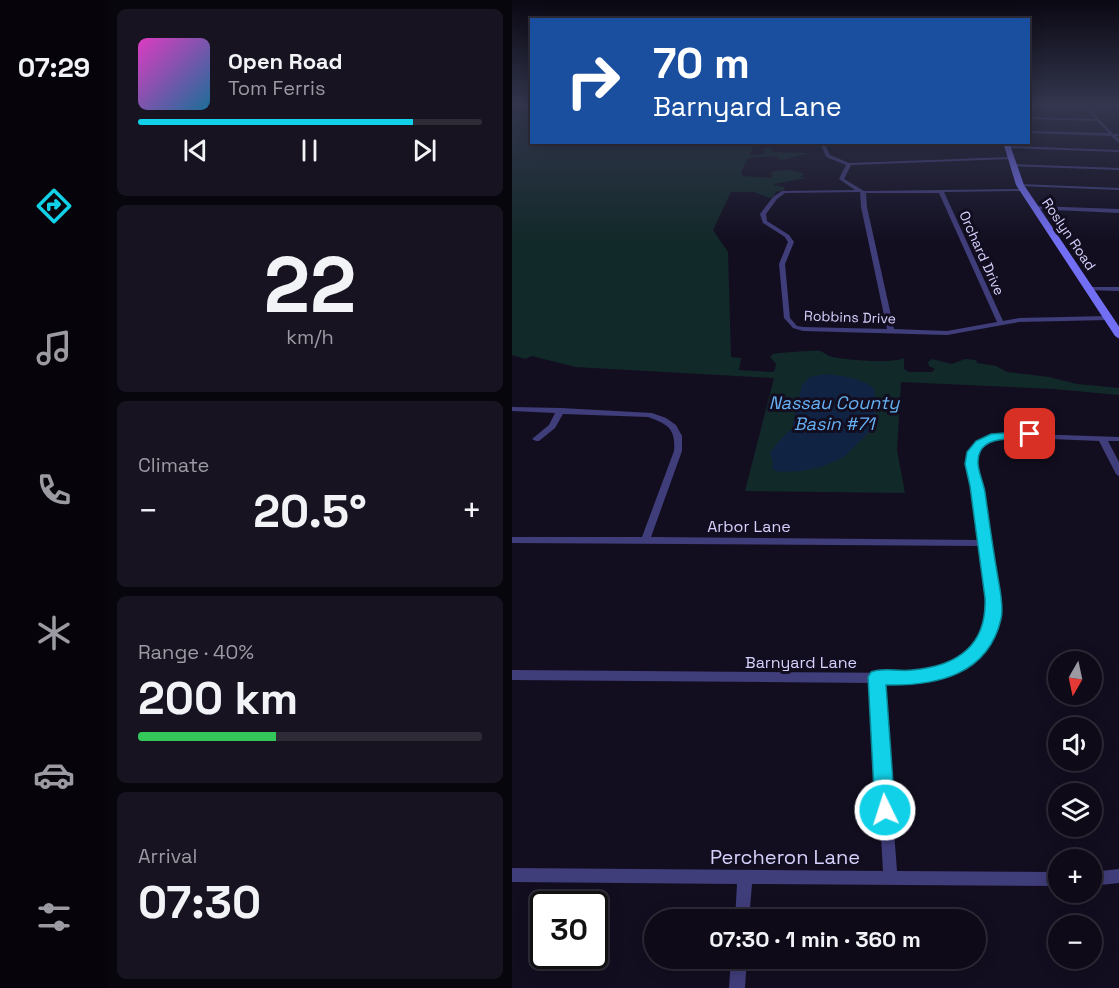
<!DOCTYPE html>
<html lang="en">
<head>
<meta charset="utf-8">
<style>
  body { margin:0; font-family:"Space Grotesk",sans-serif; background:#171321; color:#f1f3f6; height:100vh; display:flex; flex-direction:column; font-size:22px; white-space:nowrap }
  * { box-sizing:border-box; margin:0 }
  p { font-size:20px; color:#9b9aa2 }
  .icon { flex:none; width:33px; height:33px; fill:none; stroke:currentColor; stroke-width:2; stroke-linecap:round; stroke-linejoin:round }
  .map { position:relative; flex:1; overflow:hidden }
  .side { display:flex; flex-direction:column; gap:9px; padding:9px; background:#08060d; width:404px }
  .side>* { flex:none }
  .banner { position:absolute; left:18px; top:18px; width:500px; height:126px; border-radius:0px; box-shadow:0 3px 15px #0003,0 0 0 2px #2e2b37; background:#1a4fa0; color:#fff; overflow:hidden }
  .needle { width:39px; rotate:189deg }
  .controls { position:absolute; left:536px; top:651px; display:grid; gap:12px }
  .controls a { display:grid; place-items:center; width:54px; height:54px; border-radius:50%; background:#0e0a18; box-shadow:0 3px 15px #0003,0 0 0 2px #2e2b37; font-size:30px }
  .speed { position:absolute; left:18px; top:891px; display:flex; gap:12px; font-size:30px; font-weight:700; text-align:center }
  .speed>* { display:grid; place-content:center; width:78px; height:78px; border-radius:50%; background:#0e0a18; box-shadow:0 3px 15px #0003,0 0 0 2px #2e2b37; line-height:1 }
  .speed .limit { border:3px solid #111; border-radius:9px; background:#fff; color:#111 }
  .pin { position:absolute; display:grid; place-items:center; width:51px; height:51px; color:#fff; margin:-26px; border-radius:12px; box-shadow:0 3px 9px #0006 }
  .me { position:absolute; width:66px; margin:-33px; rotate:356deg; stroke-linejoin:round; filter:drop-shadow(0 0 4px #0008) }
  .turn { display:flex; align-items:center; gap:21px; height:126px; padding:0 24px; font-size:27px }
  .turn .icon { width:78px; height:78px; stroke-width:2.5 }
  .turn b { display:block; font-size:42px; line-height:51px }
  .big { font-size:45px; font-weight:800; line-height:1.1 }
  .side .widget { flex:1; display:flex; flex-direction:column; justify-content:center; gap:9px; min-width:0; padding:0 21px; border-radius:9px; background:#171321 }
  .side .dial { align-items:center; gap:0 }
  .dial b { font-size:78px; line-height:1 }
  .song { display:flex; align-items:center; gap:18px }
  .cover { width:72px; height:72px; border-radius:9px; background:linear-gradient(135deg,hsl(310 70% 55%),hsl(200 70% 35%)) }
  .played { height:6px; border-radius:3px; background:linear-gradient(90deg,#11d1e8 80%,#2e2b37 80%) }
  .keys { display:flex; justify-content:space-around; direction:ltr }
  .heat { display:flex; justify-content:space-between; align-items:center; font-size:33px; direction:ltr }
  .charge { height:9px; border-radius:4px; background:linear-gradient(90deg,#34c759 40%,#2e2b37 0) }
  .trip { position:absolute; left:132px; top:909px; width:342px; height:60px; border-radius:30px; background:#0e0a18; box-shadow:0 3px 15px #0003,0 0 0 2px #2e2b37; font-weight:800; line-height:60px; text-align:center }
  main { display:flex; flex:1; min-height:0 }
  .tab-bar { display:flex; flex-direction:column; width:108px; justify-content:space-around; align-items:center; background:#06040a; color:#9b9aa2 }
  .tab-bar .icon { width:42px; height:42px }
  .tab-bar .on { color:#11d1e8 }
  .tab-bar b { font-size:27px; color:#f1f3f6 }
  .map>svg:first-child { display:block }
  .green { fill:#122929 }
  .water { fill:#112342 }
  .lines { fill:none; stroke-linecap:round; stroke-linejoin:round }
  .street { fill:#403d7b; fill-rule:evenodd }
  .secondary { fill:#736ff5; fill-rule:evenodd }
  .route { fill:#11d1e8; stroke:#0b8897; stroke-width:1.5 }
  .labels { text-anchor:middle; stroke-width:6; stroke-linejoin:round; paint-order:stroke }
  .far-street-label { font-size:14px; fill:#d6d1fc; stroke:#120e20 }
  .street-label { font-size:16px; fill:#d6d1fc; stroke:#120e20 }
  .water-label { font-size:18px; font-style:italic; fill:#66b1f4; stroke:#120e20 }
  .near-street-label { font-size:20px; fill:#d6d1fc; stroke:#120e20 }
</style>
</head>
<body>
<main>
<nav class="tab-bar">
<b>07:29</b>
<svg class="icon on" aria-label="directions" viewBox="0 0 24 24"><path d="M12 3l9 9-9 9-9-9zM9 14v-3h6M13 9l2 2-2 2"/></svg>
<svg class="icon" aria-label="music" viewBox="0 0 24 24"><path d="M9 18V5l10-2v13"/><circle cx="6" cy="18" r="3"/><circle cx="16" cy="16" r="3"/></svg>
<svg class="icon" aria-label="phone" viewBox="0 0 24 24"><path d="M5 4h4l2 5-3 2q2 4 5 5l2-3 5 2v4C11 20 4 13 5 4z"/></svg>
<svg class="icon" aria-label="climate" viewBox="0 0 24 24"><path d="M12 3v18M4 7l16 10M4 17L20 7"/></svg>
<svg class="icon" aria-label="car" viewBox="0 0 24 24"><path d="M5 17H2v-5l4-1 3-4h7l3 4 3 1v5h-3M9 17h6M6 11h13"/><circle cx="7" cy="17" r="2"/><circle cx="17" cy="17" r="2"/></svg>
<svg class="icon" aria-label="filters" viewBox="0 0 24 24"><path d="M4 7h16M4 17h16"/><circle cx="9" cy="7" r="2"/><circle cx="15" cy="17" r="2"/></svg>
</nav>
<section class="side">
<div class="widget">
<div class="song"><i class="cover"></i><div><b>Open Road</b><p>Tom Ferris</p></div></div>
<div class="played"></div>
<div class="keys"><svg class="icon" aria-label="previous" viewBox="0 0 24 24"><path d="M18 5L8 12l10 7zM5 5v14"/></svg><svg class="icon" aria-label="pause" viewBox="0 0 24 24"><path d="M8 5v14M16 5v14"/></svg><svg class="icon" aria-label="next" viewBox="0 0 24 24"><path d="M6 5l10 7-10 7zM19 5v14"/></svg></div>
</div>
<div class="widget dial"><b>22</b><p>km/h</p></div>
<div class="widget"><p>Climate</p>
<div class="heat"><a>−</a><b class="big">20.5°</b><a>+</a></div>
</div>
<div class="widget"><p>Range · 40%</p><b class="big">200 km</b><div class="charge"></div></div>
<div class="widget"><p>Arrival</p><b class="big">07:30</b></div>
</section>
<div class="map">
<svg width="608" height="988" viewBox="0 0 608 988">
  <rect width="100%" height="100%" fill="#120e20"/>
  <path class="green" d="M0,105H19L20,142H243L238,155L254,154L250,149L262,147L259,151L260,152L298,153L269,160L264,156L236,158L229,172L231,176L260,178L259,172C269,169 283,169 292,174L288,177L294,178L263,184L262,185L272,187L273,190L263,192V195L258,198L242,192H219L201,230L216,252L219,357L229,358L227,370L260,372L263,370L264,364L258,357L261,354C267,353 303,350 308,351C312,352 313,354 317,356C329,360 381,364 392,358V369L397,372H420L423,369L417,366L416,362L420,359L440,364L453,359L464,360L465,363L484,366L495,372L537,377L565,384L607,388V395L542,389L389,382L385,450L393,493L233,491L262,378L63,367L20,356L13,359L0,355Z"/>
  <path class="water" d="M313,374C332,376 346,377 362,388L364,410L359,430L332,457L310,467L289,471L267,472L260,469L261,462L258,453C265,444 271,435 280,429L290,385L298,377Z"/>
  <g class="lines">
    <path class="street" d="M518,105H574L601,134H608V136H604L608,140V144L599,136L516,133V131L597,133L585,121L516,119V117L583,119L572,107Z
      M308,142H312L318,155L337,163L500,157L498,159L339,165L332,179L352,191L513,189V191H511L432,192L491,321L507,318L596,316L599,318L596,320L507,322L435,335L291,331L281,328L272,318L267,264L276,242L273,237L251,223L248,214L261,197L270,191L343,190L327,179L334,165L314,157ZM348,192L349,207L375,329L291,327L285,326L278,318L273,264L282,242L277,235L255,221L254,214L265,199L273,193ZM354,193H427L485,322L435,331L382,329L355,207Z
      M496,146L608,150V152L494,148Z
      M498,164L608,168V170L500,166Z
      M508,184L608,188V190L506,186V185Z
      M523,206L608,209V213L521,209V207Z
      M577,287H608V291L575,290L574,289Z
      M0,407L49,408L140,413L154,418L164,425L170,436V451L139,537L468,540L462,498L455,464L457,452L474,437L492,433L608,437V441H596L608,464V477L604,474L587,441L492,437L480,441L465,453C462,471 470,489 473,507C476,524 478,540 480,557C483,575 489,593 487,612C484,657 440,680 399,683C390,683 380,683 371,683L385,871L546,872V886L240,884L237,920H223L225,884L0,882V868L371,871L360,683L0,680V670L398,673C441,668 479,651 477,601C476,583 471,565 469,546L0,543V537H130L162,451C164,429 156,424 136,417L51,414L43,428L27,441H24L20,439L37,425L43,413L0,411Z
      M608,869V883L579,886V872Z
      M219,958H235L233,988H217Z"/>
    <path class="secondary" d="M491,142H497L512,185L608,328V339L603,336L504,185Z"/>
  </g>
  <linearGradient id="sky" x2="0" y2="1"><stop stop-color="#0a0812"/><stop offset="0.43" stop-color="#33364e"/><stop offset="1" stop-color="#33364e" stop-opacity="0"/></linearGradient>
  <rect width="608" height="243" fill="url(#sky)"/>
  <path class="route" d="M518,431L525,434L523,437C507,441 476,434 468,452C462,464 471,480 473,492C477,521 481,549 486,578C488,590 492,607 489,619C476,675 425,686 374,685L383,810L380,817L373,820L366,817L363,810L356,677L359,672C372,667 387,672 400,670C445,666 475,646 473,598L458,486L453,464L455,452L464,441L479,434Z"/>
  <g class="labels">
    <g class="far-street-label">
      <text transform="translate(557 234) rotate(56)" y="5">Roslyn Road</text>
      <text transform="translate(470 253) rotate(66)" y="5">Orchard Drive</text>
      <text transform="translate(338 317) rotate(2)" y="5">Robbins Drive</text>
    </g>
    <g class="street-label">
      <text x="237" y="532">Arbor Lane</text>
      <text x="289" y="668">Barnyard Lane</text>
    </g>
    <g class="water-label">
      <text x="322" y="409">Nassau County<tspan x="322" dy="21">Basin #71</tspan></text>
    </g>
    <g class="near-street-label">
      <text x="273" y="864">Percheron Lane</text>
    </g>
  </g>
</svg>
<div class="controls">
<a><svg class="needle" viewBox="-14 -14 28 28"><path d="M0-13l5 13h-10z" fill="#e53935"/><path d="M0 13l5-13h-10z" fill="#9b9aa2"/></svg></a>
<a><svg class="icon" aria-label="sound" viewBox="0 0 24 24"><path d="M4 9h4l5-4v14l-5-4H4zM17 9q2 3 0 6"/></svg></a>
<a><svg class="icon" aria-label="layers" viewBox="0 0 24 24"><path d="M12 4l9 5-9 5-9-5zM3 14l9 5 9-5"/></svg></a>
<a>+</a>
<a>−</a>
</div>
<div class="speed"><div class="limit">30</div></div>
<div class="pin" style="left:518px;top:434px;background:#d93025"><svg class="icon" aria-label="arrive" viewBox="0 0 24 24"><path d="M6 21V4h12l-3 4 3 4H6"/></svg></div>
<svg class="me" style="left:373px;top:810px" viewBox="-20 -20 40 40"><circle r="17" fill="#11d1e8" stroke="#fff" stroke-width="3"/><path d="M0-11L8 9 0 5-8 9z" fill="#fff"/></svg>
<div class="trip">07:30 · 1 min · 360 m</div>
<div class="banner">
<div class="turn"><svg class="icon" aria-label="right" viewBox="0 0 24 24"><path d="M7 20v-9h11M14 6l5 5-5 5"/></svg><div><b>70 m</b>Barnyard Lane</div></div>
</div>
</div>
</main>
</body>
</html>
